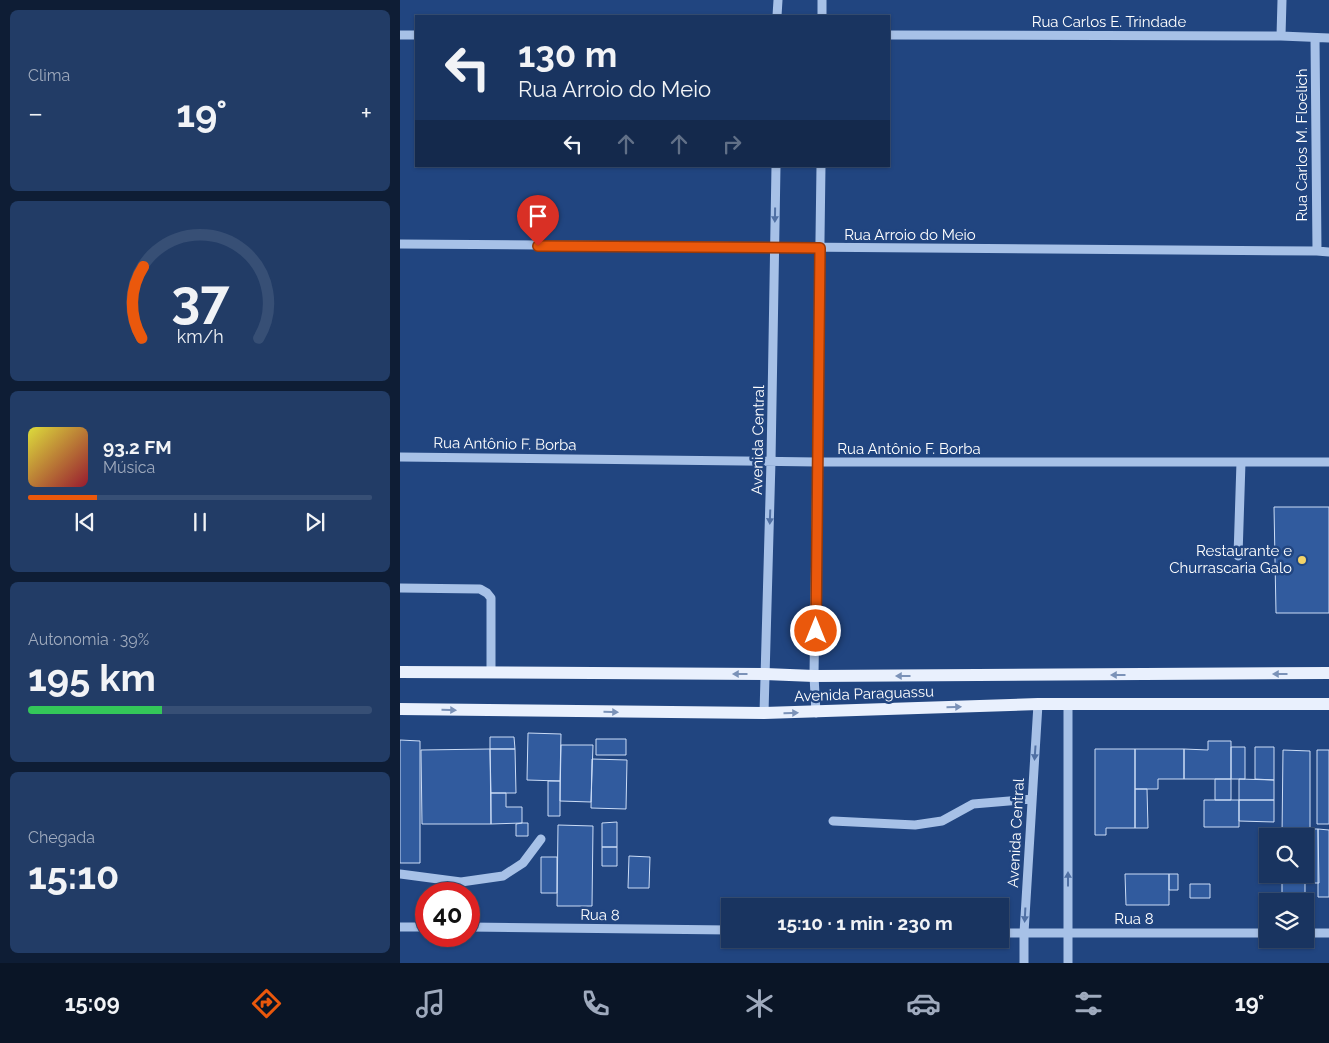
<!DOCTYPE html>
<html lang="pt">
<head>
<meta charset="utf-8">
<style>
  body { margin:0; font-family:Raleway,sans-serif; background:#223c66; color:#f1f3f6; height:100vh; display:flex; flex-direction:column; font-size:19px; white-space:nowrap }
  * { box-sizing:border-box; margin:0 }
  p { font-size:16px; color:#9faabd }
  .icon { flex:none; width:28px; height:28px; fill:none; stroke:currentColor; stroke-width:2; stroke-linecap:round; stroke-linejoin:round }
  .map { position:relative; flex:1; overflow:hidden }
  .sheet { display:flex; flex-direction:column; gap:10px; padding:10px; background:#0e1d35; width:400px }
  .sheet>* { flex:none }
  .hud { position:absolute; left:15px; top:15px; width:475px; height:152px; border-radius:0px; box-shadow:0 1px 4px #0004,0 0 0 1px #374f75; background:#193460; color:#f1f3f6; overflow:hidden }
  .buttons { position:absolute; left:859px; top:828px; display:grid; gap:10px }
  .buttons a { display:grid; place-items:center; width:55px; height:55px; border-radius:0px; background:#193460; box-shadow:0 1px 4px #0004,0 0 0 1px #374f75; font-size:25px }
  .speed { position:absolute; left:15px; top:882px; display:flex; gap:10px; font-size:25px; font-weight:700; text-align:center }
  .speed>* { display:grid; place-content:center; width:65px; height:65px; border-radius:50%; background:#193460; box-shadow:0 1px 4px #0004,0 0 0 1px #374f75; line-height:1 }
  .speed .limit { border:8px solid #d22; background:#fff; color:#111 }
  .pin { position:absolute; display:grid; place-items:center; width:42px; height:42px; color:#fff; margin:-51px -21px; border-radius:50% 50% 50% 0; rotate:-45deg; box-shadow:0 0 5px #0007 }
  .pin .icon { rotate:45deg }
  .me { position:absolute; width:55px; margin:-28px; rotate:0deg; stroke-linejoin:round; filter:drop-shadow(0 0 4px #0008) }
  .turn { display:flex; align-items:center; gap:18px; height:105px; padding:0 20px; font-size:22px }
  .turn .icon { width:65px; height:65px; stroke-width:2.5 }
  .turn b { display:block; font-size:35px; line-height:42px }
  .lanes { display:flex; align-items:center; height:48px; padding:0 20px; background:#0003; justify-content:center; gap:25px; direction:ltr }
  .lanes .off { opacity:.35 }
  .big { font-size:38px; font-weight:700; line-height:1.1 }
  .sheet .widget { flex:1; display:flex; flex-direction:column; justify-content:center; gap:8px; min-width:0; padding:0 18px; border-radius:8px; background:#223c66 }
  .sheet .dial { align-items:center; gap:0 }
  .dial svg { height:130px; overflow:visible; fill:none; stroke:#374f75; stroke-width:7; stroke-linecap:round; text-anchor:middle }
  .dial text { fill:#f1f3f6; stroke:none }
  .song { display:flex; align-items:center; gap:15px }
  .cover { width:60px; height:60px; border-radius:8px; background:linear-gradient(135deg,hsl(60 70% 55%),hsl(350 70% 35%)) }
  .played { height:5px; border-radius:2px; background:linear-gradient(90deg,#ea580c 20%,#374f75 20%) }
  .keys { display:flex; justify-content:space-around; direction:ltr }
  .heat { display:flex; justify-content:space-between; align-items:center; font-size:28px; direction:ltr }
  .charge { height:8px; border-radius:4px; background:linear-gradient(90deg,#34c759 39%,#374f75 0) }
  .trip { position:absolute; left:321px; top:898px; width:288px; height:50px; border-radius:0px; background:#193460; box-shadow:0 1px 4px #0004,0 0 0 1px #374f75; font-weight:700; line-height:50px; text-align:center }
  .dock { display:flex; height:80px; justify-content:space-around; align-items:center; background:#0a1526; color:#9faabd }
  .dock .icon { width:35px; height:35px }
  .dock .current { color:#ea580c }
  .dock b { font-size:22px; color:#f1f3f6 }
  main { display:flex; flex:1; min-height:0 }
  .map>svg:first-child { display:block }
  .building { fill:#315b9e; stroke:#cbdcf6 }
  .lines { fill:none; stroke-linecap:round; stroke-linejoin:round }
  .minor { stroke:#a7c1e7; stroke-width:9 }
  .major { stroke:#e9f0fd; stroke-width:12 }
  .oneway { fill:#5070a4 }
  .oneway2 { fill:#7b92b8 }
  .route-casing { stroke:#983908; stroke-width:12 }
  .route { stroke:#ea580c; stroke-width:9 }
  .poi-dot { fill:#f4d469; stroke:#214580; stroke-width:2 }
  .labels { text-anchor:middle; stroke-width:5; stroke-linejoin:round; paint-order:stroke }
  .street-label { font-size:15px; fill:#fff; stroke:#214580 }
  .poi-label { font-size:15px; fill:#fff; stroke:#214580; text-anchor:end }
</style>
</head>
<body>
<main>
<section class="sheet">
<div class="widget"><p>Clima</p>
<div class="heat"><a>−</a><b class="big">19°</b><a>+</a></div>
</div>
<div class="widget dial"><svg viewBox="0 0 100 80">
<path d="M14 69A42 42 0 1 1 86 69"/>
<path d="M14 69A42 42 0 0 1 15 25" stroke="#ea580c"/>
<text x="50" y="56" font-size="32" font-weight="700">37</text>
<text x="50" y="72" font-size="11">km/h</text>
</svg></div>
<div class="widget">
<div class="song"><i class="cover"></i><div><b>93.2 FM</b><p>Música</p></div></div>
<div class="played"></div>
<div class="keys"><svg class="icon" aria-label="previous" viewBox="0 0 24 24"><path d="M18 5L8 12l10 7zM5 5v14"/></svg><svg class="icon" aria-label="pause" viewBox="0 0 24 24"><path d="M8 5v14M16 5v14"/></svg><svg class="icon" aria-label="next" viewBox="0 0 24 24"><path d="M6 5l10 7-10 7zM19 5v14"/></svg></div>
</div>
<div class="widget"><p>Autonomia · 39%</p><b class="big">195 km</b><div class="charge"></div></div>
<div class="widget"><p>Chegada</p><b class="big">15:10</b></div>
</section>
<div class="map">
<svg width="929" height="963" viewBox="0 0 929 963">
  <rect width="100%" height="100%" fill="#214580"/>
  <path class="building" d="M874,507H929V613H876Z
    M128,733L161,734L160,781L127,780Z
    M90,737H114L115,749H90Z
    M196,739H226V755H196Z
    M0,740L20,741V863H0Z
    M808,741H831V779H784V749L808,750Z
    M161,745H193L191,802L160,801Z
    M831,747H845V779H831Z
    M855,747H874V780L855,779Z
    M90,749H115L116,793H91Z
    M90,749L91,824H22L21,750Z
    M695,749H735V828H706V835H695Z
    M735,749H784V779H758V789H735Z
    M883,750L910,751V829H918L919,883H905V901H882V874H905V836H882Z
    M917,750H929V824H917Z
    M192,759L227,760L226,809L191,808Z
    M815,779H831V800H815Z
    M839,779L874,780V800H839Z
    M148,781H160V816H148Z
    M735,789H747L748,828H735Z
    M91,793H106V807H122V823L91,824Z
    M804,800H839V827H804Z
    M839,800H874V822L839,821Z
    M217,822V847H202V823Z
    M122,823H128V836H116V824Z
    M158,825L193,826L192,906H157Z
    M918,829L929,830V897H918Z
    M202,847H217V866H202Z
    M229,856L250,857L249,888H228Z
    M141,857H157V893H141Z
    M725,874H769V905H726Z
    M769,874H778V890H769Z
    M790,884H810V898H790Z"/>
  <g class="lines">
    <path class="minor" d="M377,16L378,0
      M422,16V0
      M0,35H16
      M489,35L881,36L929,38
      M881,36L882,0
      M915,38L917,251
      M0,244L917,251L929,252
      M0,457L417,462H929
      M838,556L841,462
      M0,588L80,589L87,593L91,598V672
      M668,705V963
      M364,713L371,461L376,166
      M416,713L414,676L421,166
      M433,821L515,825L542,821L573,804L632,799
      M0,874L61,882L103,876L123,863L141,839
      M0,927H26
      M69,927L330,930
      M600,933H868
      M905,933H929
      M624,963V933L638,704"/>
    <path class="major" d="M0,672L365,674L414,676L929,673
      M0,709L364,713L638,704H929"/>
  </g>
  <defs><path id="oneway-solid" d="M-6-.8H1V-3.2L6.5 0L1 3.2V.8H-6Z" transform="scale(1.25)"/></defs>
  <g class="oneway">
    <use href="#oneway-solid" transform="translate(375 215) rotate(91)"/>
    <use href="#oneway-solid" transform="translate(370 517) rotate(92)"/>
    <use href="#oneway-solid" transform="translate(635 753) rotate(94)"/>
    <use href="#oneway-solid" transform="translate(668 879) rotate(-90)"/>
    <use href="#oneway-solid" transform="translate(625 915) rotate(93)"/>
  </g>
  <g class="oneway2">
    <use href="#oneway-solid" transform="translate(340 674) rotate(-180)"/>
    <use href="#oneway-solid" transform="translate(880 674) rotate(180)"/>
    <use href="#oneway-solid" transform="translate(718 675) rotate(180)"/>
    <use href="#oneway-solid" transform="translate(503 676) rotate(180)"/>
    <use href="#oneway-solid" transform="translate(554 707) rotate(-2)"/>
    <use href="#oneway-solid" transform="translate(49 710) rotate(1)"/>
    <use href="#oneway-solid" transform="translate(211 712) rotate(1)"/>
    <use href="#oneway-solid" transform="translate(391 713) rotate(-1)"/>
  </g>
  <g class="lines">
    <g class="route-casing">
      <path id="route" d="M138,246L420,248L416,631"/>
    </g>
    <use href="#route" class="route"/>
  </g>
  <circle class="poi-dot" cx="902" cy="560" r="5"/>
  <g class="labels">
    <g class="street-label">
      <text x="709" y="27">Rua Carlos E. Trindade</text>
      <text transform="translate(902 145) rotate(-90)" y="5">Rua Carlos M. Floelich</text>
      <text x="510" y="240">Rua Arroio do Meio</text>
      <text transform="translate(358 440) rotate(-89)" y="5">Avenida Central</text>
      <text transform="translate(105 444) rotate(1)" y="5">Rua Antônio F. Borba</text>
      <text x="509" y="454">Rua Antônio F. Borba</text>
      <text transform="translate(464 694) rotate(-2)" y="5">Avenida Paraguassu</text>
      <text transform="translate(616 833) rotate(-87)" y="5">Avenida Central</text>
      <text transform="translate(200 915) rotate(1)" y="5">Rua 8</text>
      <text x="734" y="924">Rua 8</text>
    </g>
    <g class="poi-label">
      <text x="892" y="556">Restaurante e<tspan x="892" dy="17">Churrascaria Galo</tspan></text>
    </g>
  </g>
</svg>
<div class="buttons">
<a><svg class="icon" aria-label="search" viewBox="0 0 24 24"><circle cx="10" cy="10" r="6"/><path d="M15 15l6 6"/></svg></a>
<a><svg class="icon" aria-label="layers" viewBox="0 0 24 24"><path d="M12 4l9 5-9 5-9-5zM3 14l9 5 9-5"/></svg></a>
</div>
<div class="speed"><div class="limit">40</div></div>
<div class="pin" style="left:138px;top:246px;background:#d93025"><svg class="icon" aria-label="arrive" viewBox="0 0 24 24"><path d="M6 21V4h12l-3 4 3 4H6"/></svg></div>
<svg class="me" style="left:416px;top:631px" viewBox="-20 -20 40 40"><circle r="17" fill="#ea580c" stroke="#fff" stroke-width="3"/><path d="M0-11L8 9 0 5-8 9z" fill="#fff"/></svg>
<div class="trip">15:10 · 1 min · 230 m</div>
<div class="hud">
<div class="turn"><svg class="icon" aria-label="left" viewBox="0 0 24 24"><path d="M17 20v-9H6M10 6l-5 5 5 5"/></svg><div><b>130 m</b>Rua Arroio do Meio</div></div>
<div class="lanes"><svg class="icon" aria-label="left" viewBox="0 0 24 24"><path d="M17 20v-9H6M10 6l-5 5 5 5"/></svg><svg class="icon off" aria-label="ahead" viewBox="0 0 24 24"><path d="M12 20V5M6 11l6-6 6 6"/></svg><svg class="icon off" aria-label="ahead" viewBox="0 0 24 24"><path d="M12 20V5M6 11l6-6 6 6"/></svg><svg class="icon off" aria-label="right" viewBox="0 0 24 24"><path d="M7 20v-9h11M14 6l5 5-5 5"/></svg></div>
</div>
</div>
</main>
<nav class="dock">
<b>15:09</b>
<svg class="icon current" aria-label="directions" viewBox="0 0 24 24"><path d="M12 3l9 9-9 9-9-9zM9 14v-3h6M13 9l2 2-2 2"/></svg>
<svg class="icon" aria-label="music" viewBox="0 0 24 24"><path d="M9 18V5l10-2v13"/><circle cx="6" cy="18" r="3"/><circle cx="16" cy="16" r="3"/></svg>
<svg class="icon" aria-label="phone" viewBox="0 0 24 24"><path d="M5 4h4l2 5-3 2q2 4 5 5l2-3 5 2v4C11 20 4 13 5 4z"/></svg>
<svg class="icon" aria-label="climate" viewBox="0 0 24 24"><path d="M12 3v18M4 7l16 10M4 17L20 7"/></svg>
<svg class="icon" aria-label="car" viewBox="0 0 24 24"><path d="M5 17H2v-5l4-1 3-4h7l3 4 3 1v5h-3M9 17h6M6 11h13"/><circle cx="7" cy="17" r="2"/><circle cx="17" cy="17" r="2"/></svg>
<svg class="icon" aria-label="filters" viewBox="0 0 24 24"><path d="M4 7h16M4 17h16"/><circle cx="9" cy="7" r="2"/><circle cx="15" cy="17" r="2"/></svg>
<b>19°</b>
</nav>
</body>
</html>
